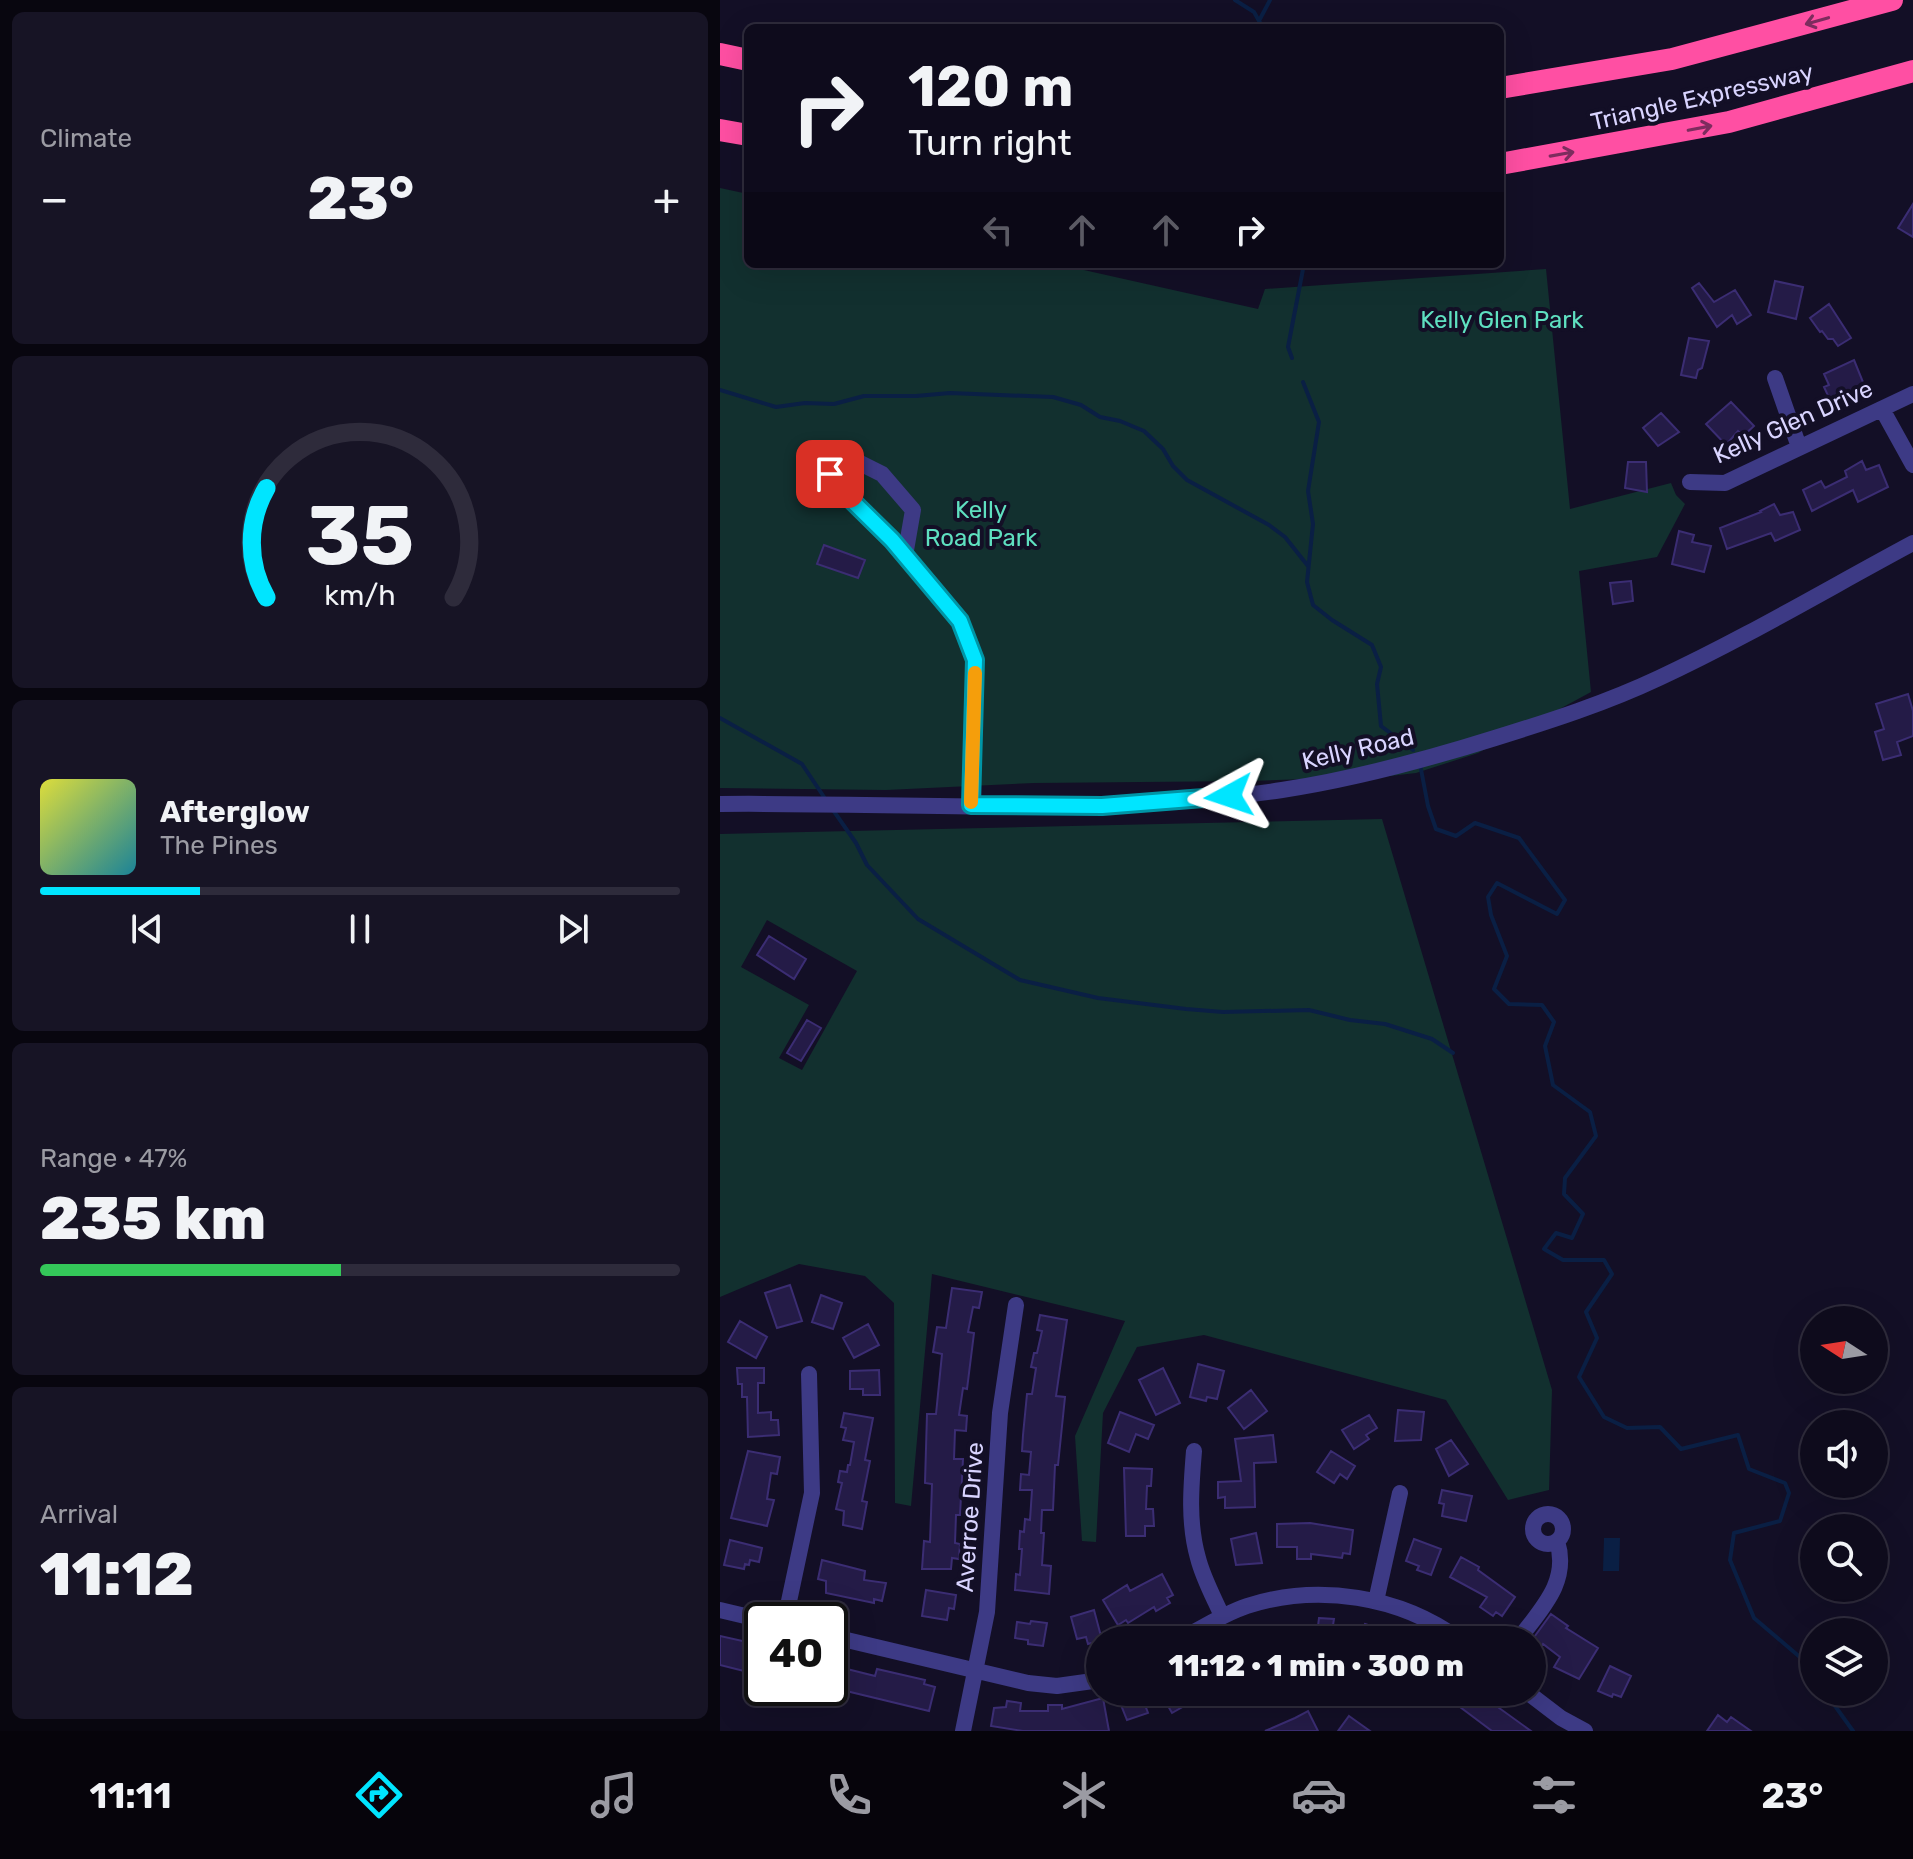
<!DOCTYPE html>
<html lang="en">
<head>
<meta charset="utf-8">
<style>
  body { margin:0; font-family:Rubik,sans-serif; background:#171425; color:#f1f3f6; height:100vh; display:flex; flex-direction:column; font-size:30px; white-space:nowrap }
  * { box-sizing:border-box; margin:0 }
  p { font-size:26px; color:#9b9ba3 }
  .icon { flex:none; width:44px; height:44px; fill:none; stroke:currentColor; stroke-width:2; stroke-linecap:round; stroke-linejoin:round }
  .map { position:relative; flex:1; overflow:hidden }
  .side { display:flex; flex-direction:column; gap:12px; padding:12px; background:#08060f; width:720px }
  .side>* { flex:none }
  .top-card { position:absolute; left:24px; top:24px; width:760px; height:244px; border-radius:12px; box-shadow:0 8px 32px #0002,0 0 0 2px #2e2b3b; background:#0e0b1c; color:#f1f3f6; overflow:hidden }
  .needle { width:52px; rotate:282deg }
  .buttons { position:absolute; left:1080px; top:1306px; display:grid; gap:16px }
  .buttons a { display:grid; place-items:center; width:88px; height:88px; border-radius:50%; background:#0e0b1c; box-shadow:0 8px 32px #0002,0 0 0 2px #2e2b3b; font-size:40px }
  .speed { position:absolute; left:24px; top:1602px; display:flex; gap:16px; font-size:40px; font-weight:700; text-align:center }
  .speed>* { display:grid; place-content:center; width:104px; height:104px; border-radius:50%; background:#0e0b1c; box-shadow:0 8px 32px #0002,0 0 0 2px #2e2b3b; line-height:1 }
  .speed .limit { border:4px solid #111; border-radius:12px; background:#fff; color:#111 }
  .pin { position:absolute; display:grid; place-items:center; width:68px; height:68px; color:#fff; margin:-34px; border-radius:16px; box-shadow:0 4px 12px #0006 }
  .me { position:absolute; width:88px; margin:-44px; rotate:265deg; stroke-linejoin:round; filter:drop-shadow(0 0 6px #0008) }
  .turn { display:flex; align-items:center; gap:28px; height:168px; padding:0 32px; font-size:36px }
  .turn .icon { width:104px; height:104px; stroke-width:2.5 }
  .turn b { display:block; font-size:56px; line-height:68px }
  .lanes { display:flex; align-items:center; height:76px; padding:0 32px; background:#0003; justify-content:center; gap:40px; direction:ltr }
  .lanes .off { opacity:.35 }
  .big { font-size:60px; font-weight:800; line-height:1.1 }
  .side .tile { flex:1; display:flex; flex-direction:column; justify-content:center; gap:12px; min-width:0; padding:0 28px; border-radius:12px; background:#171425 }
  .side .dial { align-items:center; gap:0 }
  .dial svg { height:208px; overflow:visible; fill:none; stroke:#2e2b3b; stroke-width:7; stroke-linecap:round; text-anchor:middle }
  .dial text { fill:#f1f3f6; stroke:none }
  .song { display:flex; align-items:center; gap:24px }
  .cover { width:96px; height:96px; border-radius:12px; background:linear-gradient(135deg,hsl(60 70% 55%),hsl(190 70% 35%)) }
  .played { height:8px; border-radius:4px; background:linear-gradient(90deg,#00e5ff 25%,#2e2b3b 25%) }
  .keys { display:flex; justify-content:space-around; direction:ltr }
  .heat { display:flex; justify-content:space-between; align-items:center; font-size:44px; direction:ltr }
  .charge { height:12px; border-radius:6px; background:linear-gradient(90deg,#34c759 47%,#2e2b3b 0) }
  .trip { position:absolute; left:366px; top:1626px; width:460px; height:80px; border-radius:40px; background:#0e0b1c; box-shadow:0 8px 32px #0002,0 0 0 2px #2e2b3b; font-weight:800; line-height:80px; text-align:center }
  .tab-bar { display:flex; height:128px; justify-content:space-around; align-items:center; background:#06040b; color:#9b9ba3 }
  .tab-bar .icon { width:56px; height:56px }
  .tab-bar .current { color:#00e5ff }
  .tab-bar b { font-size:36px; color:#f1f3f6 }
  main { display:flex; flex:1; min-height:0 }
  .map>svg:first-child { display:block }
  .green { fill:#12302f; fill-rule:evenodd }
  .water { fill:#0a1f44 }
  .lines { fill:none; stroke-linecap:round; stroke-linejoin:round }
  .stream { stroke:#0a1f44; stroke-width:4 }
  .building { fill:#241b47; stroke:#3b2d73; stroke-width:2 }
  .minor { stroke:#3d3a85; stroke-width:16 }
  .highway { stroke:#ff4fa3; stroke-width:22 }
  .oneway { stroke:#7d2c5e }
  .route-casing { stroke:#0095a6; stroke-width:20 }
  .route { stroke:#00e5ff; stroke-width:14 }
  .slow { stroke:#f59e0b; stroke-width:14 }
  .labels { text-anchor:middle; stroke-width:8; stroke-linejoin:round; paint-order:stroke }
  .street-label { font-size:24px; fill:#d9d4ff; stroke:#130f26 }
  .park-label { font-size:24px; fill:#5fe0c0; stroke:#130f26 }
</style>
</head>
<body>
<main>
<section class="side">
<div class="tile"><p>Climate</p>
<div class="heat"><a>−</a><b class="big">23°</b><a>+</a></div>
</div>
<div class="tile dial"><svg viewBox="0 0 100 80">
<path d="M14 69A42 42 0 1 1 86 69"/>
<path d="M14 69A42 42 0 0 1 14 27" stroke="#00e5ff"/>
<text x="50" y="56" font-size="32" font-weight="700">35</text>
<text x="50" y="72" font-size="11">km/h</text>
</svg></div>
<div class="tile">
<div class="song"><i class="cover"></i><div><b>Afterglow</b><p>The Pines</p></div></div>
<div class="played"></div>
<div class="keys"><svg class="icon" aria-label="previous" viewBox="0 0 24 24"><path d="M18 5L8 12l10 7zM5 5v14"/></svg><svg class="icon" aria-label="pause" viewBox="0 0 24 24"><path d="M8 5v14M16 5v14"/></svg><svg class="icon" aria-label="next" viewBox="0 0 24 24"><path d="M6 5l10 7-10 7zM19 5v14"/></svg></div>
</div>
<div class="tile"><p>Range · 47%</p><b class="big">235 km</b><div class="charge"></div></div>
<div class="tile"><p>Arrival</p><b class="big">11:12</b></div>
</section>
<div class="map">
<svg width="1193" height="1731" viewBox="0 0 1193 1731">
  <rect width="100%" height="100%" fill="#130f26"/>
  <path class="green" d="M0,188L28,194V264H337L538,309L545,289L826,269L850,509L951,483L956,495L965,504L937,557L859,571L871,692L758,753L696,773L670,776L529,781L314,783L166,790L0,788Z
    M662,819L832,1390L829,1490L788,1500L726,1400L484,1335L417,1347L383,1413L376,1542L362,1541L355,1436L405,1321L212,1274L191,1506L175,1503L174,1303L145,1276L79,1264L0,1297V834ZM47,920L137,971L82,1070L59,1058L89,1005L21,967Z"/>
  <path class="water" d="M884,1538H900L899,1571H883Z"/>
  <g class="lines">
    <path class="stream" d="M515,0L534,12L543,28
      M540,19L550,0
      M572,358L568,347L584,264
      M583,382L599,422L588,491L593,524L587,582L593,605L612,620L652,645L661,667L657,684L661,726L693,750
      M0,390L56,407L85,403L114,404L144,396H196L230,393L333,397L361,405L380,417L400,421L424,431L443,449L453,466L467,480L549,525L565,537L588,566
      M0,718L82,764L106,800
      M700,764L708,806L716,829L736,836L755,823L799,838L845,900L837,914L777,883L768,897L771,915L787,956L774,989L789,1004L822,1005L834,1022L825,1046L833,1085L870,1112L876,1136L845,1178L844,1194L863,1214L852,1238L836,1233L824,1249L843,1260H884L892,1274L866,1312L877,1338L859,1377L884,1417L907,1428L940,1427L961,1449L1018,1435L1029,1469L1065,1483L1069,1493L1060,1521L1014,1533L1010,1560L1034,1618L1081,1658L1094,1676
      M113,810L136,843L147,865L198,919L300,980L378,998L466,1009L503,1012L589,1010L630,1020L665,1024L712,1039L733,1053
      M1105,1692L1133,1731"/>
  </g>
  <path class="building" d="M1193,204V237L1178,228Z
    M1055,281L1083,287L1076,319L1048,312Z
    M979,283L994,302L1015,290L1031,315L1017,324L1012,315L997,327L972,288Z
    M1109,304L1131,338L1118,346L1113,339H1108L1102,331L1100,332L1090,318Z
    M969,338L989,341L982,368L978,370L976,378L961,375Z
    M1134,360L1145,387L1111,402L1104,387L1109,385L1104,374Z
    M1011,402L1034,426L1023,436L1018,431L1006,445L986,424Z
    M941,413L959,432L938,446L923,428Z
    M1142,461L1146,470L1159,465L1168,487L1138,502L1133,490L1092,511L1083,490L1101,481L1105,488L1127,477L1125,471Z
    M908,462H926L927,492L905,488Z
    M1054,504L1060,515L1073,512L1080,530L1055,541L1051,533L1007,549L1000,528L1041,512L1040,511Z
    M959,531L974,535L972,542L991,546L984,572L952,564Z
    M104,545L145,560L138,578L97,564Z
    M911,581L913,601L893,604L890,583Z
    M1188,694L1193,711V736L1177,742L1181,755L1163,760L1155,732L1164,729L1156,704Z
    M49,936L86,959L74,979L37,955Z
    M87,1020L101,1028L81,1061L67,1053Z
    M70,1285L82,1321L57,1328L45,1293Z
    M232,1288L262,1292L259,1308L253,1307L248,1332L254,1333L247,1389L243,1388L239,1415L247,1416L246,1431L235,1430L234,1459H243L240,1515H236L235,1543L240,1544L239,1559L232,1558L231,1569H202L204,1541L210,1542L211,1514L212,1484L205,1483L207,1414H216L222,1354L213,1352L217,1327L226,1328Z
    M101,1295L122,1303L113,1329L92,1322Z
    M320,1315L347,1320L336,1396L345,1397L338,1465H335L333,1510H322L321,1533H324L322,1565L331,1566L329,1594L295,1590L296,1574L300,1575L302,1549H299L300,1531L304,1532L305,1519L310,1520L312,1490H300L301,1474L309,1475L311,1452L302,1451L303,1435L307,1394H312L316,1368L311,1367L314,1353H317L322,1331L317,1330Z
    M20,1321L47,1337L36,1358L8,1342Z
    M148,1324L159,1345L134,1358L123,1338Z
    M478,1364L504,1371L497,1399L487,1397L486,1401L470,1397Z
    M17,1368H44V1383H38V1413L51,1412V1420H58L59,1435L28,1437L27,1397H22V1384H18Z
    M443,1368L460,1403L436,1415L419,1380Z
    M159,1370L160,1395H143V1389H130V1371Z
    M531,1390L547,1411L524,1429L508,1408Z
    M678,1410L704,1412L701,1440L675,1441Z
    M400,1412L434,1425L428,1439L416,1434L409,1452L388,1443Z
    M124,1413L153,1418L145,1460L150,1461L142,1501L147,1502L142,1529L123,1525L124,1511L116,1509L122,1483L118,1482L120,1471L127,1472L128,1465H130L134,1442L123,1440L126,1428L121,1427Z
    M649,1415L657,1428L646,1435L649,1439L634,1449L622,1430Z
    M553,1435L556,1462L534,1463L535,1507L505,1508V1497L498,1498V1482L521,1481L515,1439Z
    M731,1440L748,1464L729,1476L716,1449Z
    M28,1451L60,1457L57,1474L51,1473L47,1499L54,1500L47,1526L11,1518Z
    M611,1451L635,1466L627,1479L620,1474L614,1483L597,1472Z
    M404,1468L432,1469L431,1486H427L426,1509H433L434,1526H425V1536H406Z
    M722,1490L752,1496L746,1521L722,1516L724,1504L719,1503Z
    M590,1523L633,1530L630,1554L623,1553L622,1558L591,1554V1559H577V1547H557V1524Z
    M536,1533L542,1563L516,1565L511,1539Z
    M694,1539L721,1549L711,1575L697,1570L699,1566L686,1561Z
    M10,1540L42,1548L39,1562L30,1560L29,1565L25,1564L24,1569L4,1565Z
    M741,1557L759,1567L758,1570L795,1597L782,1616L776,1612L773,1616L760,1607L767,1597L730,1577Z
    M102,1560L145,1571L144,1580L166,1583L162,1601L154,1599V1603L106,1593V1581L98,1579Z
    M442,1574L453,1595L447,1598L450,1603L436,1611L434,1607L408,1623L406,1620L398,1625L383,1600L407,1585L410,1591Z
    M206,1590L236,1595L234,1609L229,1608L227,1620L202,1616Z
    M374,1610L382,1640L368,1644L366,1637L357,1639L351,1617Z
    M831,1614L848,1626L846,1628L878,1648L859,1679L834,1667L840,1657L823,1644L812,1658V1640Z
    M599,1618L614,1619L613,1625H624V1640H541L540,1632L598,1626Z
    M311,1621L327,1623L323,1646L308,1644V1640L295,1638L297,1622L310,1624Z
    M645,1624L681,1636V1640H641Z
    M0,1636L36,1644L35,1649L42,1651L36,1674L0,1665Z
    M110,1659L128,1663L127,1669L155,1676L157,1669L205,1680L204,1684L215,1687L209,1711L122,1690L120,1699L110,1696Z
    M890,1666L911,1676L901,1697L893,1694L892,1697L878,1691Z
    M404,1692H420L428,1713L407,1720L397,1695Z
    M440,1692H466L471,1702L452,1713Z
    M720,1692H775L770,1698L776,1703L775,1705L811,1731H772Z
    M383,1698L389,1731H303L271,1726L274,1708L286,1707L287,1701L301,1703L300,1711H328V1705H342V1709Z
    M588,1711L598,1731H545L575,1718Z
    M998,1715L1007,1722L1011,1717L1031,1731H987Z
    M629,1716L650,1731H618Z"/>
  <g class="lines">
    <path class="minor" d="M1055,378L1079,447
      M1162,409L1193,465
      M970,482L1005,483L1193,394
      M185,556L172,540L112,481L110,474L120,463L134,460L162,474L193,510L185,556L212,585L240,621L255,660L251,805
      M0,804C187,802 376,818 562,790C634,779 705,760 775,738C830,721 886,703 939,678C1025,638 1109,588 1193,543
      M474,1451C471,1487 468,1523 478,1558C483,1578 494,1598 502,1616
      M813 1529a15 15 0 1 1 30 0a15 15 0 1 1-30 0Z
      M656,1601L680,1493
      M0,1610L42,1620
      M65,1620L92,1493L89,1374
      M110,1636L308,1683L337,1686L380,1680
      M460,1640C482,1628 503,1614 527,1606C598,1583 680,1596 740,1640
      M798,1640C821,1609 850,1582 837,1541
      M807,1692L841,1718L865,1731
      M243,1731L267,1612L280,1413L296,1305"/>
    <path class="highway" d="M0,54L28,60
      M780,88L952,59L1172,0
      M0,130L28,135
      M780,164L1009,122L1193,71"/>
  </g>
  <defs><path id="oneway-shaft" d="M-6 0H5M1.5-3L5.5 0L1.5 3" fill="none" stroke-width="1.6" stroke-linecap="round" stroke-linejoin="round" transform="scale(2)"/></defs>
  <g class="oneway">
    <use href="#oneway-shaft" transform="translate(1097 21) rotate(164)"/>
    <use href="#oneway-shaft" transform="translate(980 128) rotate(-11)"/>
    <use href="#oneway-shaft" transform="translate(842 154) rotate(-10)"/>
  </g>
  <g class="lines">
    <g class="route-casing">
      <path id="route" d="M110,474L112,481L172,540L240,621L255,660L251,805L382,806L509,796"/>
    </g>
    <use href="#route" class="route"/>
    <path class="slow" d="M251,802L255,673"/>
  </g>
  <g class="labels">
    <g class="street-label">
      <text transform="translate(982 97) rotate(-13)" y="8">Triangle Expressway</text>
      <text transform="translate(1073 422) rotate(-24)" y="8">Kelly Glen Drive</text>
      <text transform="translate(638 749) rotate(-13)" y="8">Kelly Road</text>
      <text transform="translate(250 1517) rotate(-86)" y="8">Averroe Drive</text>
    </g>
    <g class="park-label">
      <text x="782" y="328">Kelly Glen Park</text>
      <text x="261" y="518">Kelly<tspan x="261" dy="28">Road Park</tspan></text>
    </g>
  </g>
</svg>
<div class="buttons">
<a><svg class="needle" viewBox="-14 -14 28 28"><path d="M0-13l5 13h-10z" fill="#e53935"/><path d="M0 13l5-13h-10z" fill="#9b9ba3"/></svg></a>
<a><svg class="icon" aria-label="sound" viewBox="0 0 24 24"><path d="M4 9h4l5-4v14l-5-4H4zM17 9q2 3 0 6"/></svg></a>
<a><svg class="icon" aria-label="search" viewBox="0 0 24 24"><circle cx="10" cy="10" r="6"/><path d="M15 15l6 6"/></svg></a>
<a><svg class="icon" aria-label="layers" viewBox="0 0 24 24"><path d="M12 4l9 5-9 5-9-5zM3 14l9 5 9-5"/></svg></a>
</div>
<div class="speed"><div class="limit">40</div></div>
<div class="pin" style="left:110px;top:474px;background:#d93025"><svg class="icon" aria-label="arrive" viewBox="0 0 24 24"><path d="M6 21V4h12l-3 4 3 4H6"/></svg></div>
<svg class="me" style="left:509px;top:796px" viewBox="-20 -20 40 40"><path d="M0-17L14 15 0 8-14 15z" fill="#00e5ff" stroke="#fff" stroke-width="4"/></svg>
<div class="trip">11:12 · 1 min · 300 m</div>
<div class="top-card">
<div class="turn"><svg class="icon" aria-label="right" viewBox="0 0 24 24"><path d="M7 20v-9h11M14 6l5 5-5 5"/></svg><div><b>120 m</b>Turn right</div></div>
<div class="lanes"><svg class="icon off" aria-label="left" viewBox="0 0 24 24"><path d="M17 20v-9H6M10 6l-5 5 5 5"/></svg><svg class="icon off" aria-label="ahead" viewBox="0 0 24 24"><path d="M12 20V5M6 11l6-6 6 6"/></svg><svg class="icon off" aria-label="ahead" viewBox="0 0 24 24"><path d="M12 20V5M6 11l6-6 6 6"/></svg><svg class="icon" aria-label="right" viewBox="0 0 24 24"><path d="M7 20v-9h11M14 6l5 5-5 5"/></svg></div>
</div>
</div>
</main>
<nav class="tab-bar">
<b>11:11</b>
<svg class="icon current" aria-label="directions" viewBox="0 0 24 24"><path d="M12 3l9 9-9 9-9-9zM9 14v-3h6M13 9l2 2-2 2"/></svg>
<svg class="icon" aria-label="music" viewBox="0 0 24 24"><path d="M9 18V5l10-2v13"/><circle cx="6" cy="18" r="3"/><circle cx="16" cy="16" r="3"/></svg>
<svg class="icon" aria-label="phone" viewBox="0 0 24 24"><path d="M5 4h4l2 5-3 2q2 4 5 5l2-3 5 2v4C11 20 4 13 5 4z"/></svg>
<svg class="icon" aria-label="climate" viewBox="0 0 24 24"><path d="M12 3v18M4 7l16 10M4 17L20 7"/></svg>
<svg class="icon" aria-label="car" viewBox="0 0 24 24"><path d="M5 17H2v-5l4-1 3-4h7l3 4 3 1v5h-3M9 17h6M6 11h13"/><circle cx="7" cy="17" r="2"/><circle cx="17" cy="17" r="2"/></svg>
<svg class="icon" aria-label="filters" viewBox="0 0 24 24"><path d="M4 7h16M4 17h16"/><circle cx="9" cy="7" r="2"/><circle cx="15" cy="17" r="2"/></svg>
<b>23°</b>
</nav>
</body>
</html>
